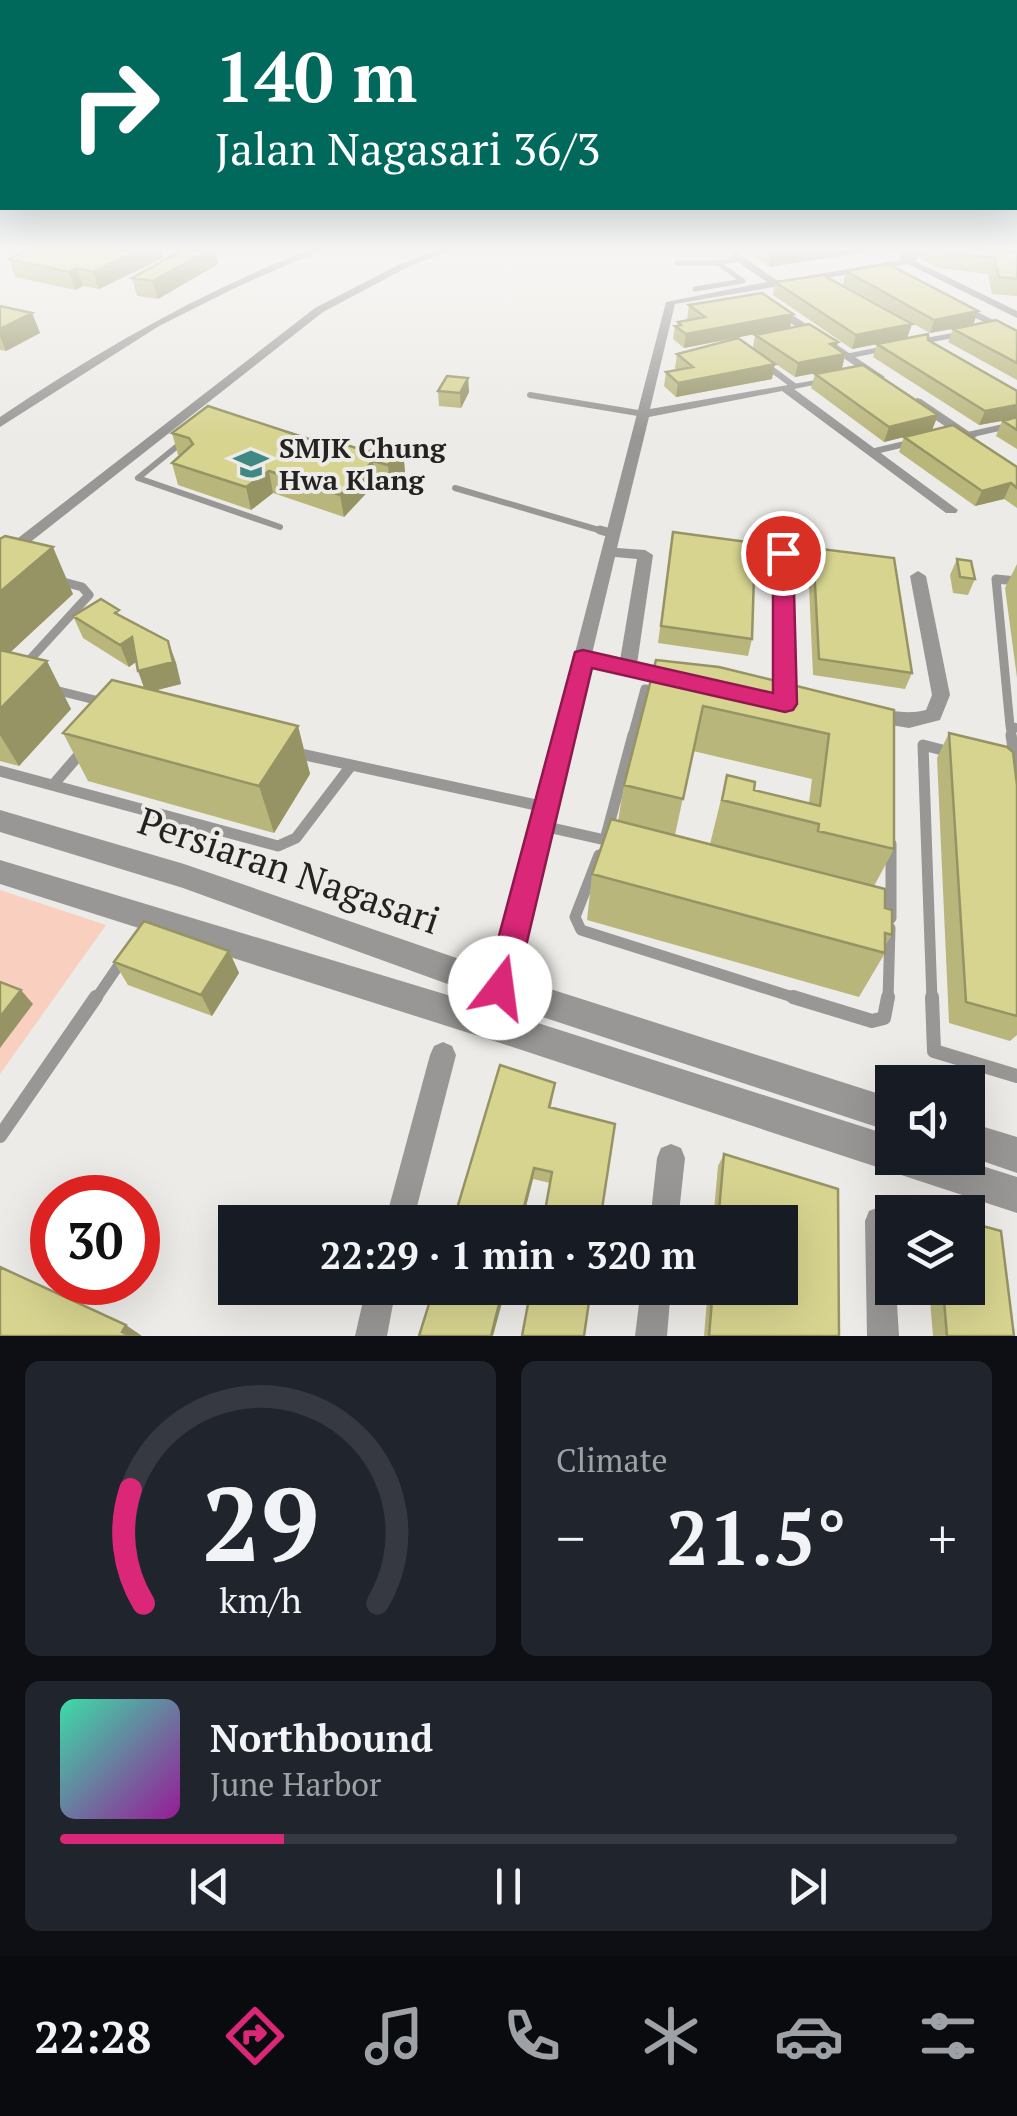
<!DOCTYPE html>
<html lang="en">
<head>
<meta charset="utf-8">
<style>
  body { margin:0; font-family:"PT Serif",serif; background:#20242c; color:#f1f3f6; height:100vh; display:flex; flex-direction:column; font-size:38px; white-space:nowrap }
  * { box-sizing:border-box; margin:0 }
  p { font-size:32px; color:#9ea1a6 }
  .icon { flex:none; width:55px; height:55px; fill:none; stroke:currentColor; stroke-width:2; stroke-linecap:round; stroke-linejoin:round }
  .map { position:relative; height:1336px; overflow:hidden }
  .side { display:flex; flex-direction:column; gap:25px; padding:25px; background:#0d0f14; flex:1 }
  .side>* { flex:none }
  .hud { position:absolute; left:0px; top:0px; width:1018px; height:210px; box-shadow:0 10px 40px #0002; background:#00695c; color:#fff; overflow:hidden }
  .controls { position:absolute; left:875px; top:1065px; display:grid; gap:20px }
  .controls a { display:grid; place-items:center; width:110px; height:110px; border-radius:0px; background:#171b24; box-shadow:0 10px 40px #0002; font-size:50px }
  .speed { position:absolute; left:30px; top:1175px; display:flex; gap:20px; font-size:50px; font-weight:700; text-align:center }
  .speed>* { display:grid; place-content:center; width:130px; height:130px; border-radius:50%; background:#171b24; box-shadow:0 10px 40px #0002; line-height:1 }
  .speed .limit { border:15px solid #d22; background:#fff; color:#111 }
  .pin { position:absolute; display:grid; place-items:center; width:85px; height:85px; color:#fff; margin:-42px; border:5px solid #fff; border-radius:50%; box-shadow:0 2px 10px #0007 }
  .me { position:absolute; width:110px; margin:-55px; rotate:15deg; stroke-linejoin:round; filter:drop-shadow(0 0 8px #0008) }
  .turn { display:flex; align-items:center; gap:35px; height:210px; padding:0 50px; font-size:45px }
  .turn .icon { width:130px; height:130px; stroke-width:2.5 }
  .turn b { display:block; font-size:70px; line-height:85px }
  .big { font-size:75px; font-weight:600; line-height:1.1 }
  .side .widget { flex:1; display:flex; flex-direction:column; justify-content:center; gap:15px; min-width:0; padding:0 35px; border-radius:15px; background:#20242c }
  .side .dial { align-items:center; gap:0 }
  .dial svg { height:260px; overflow:visible; fill:none; stroke:#363941; stroke-width:7; stroke-linecap:round; text-anchor:middle }
  .dial text { fill:#f1f3f6; stroke:none }
  .song { display:flex; align-items:center; gap:30px }
  .cover { width:120px; height:120px; border-radius:15px; background:linear-gradient(135deg,hsl(160 70% 55%),hsl(300 70% 35%)) }
  .played { height:10px; border-radius:5px; background:linear-gradient(90deg,#db2777 25%,#363941 25%) }
  .keys { display:flex; justify-content:space-around; direction:ltr }
  .heat { display:flex; justify-content:space-between; align-items:center; font-size:55px; direction:ltr }
  .side .tiles { flex:1; display:grid; gap:25px; grid-template-columns:1fr 1fr }
  .widget:last-child { grid-column:span 2 }
  .trip { position:absolute; left:218px; top:1205px; width:580px; height:100px; border-radius:0px; background:#171b24; box-shadow:0 10px 40px #0002; font-weight:600; line-height:100px; text-align:center }
  .tab-bar { display:flex; height:160px; justify-content:space-around; align-items:center; background:#090b0e; color:#9ea1a6 }
  .tab-bar .icon { width:70px; height:70px }
  .tab-bar .active { color:#db2777 }
  .tab-bar b { font-size:45px; color:#f1f3f6 }
  .map>svg:first-child { display:block }
  .green { fill:#f9cfbf }
  .lines { fill:none; stroke-linecap:round; stroke-linejoin:round }
  .service-far4 { stroke:#989795; stroke-width:5 }
  .service-far3 { stroke:#989795; stroke-width:6 }
  .service-far2 { stroke:#989795; stroke-width:9 }
  .service-far1 { stroke:#989795; stroke-width:11 }
  .service { stroke:#989795; stroke-width:14 }
  .minor { fill:#989795; fill-rule:evenodd }
  .tertiary { fill:#989795; fill-rule:evenodd }
  .wall { fill:#b9b67c; fill-rule:evenodd }
  .shaded-wall { fill:#969465 }
  .building { fill:#d7d490; stroke:#969465; stroke-width:2.5 }
  .route { fill:#db2777; stroke:#8e194d; stroke-width:2.5 }
  .labels { text-anchor:middle; stroke-width:8; stroke-linejoin:round; paint-order:stroke }
  .far-poi-label { font-size:28px; font-weight:bold; fill:#242322; stroke:#edebe7; text-anchor:start }
  .near-street-label { font-size:38px; fill:#242322; stroke:#edebe7 }
</style>
</head>
<body>
<div class="map">
<svg width="1017" height="1336" viewBox="0 0 1017 1336">
  <rect width="100%" height="100%" fill="#edebe7"/>
  <path class="green" d="M0,890L106,925L0,1074Z"/>
  <g class="lines">
    <path class="service-far4" d="M906,254H935
      M677,263H718
      M695,289L743,281L718,263L740,259
      M918,342L961,334
      M848,356L883,349
      M764,364L777,374"/>
    <path class="service-far3" d="M774,371L794,386
      M530,395L644,414
      M968,435L1017,424
      M186,439L138,478L280,527
      M871,452L909,443
      M455,488L609,533"/>
    <path class="service-far2" d="M600,530L614,534
      M1017,581L996,579L1010,726L1017,728
      M24,666L89,595L82,587L56,580
      M55,690L103,702
      M1010,726L1012,737
      M632,737L645,689L658,692"/>
    <path class="service-far1" d="M1011,735L1017,777
      M296,753L545,807
      M0,771L278,846L296,838L350,767
      M53,785L84,749
      M543,826L614,842
      M606,836L633,735
      M891,844V918
      M599,855L575,917L581,930L802,1000
      M95,1000L123,959
      M888,1000L890,928
      M932,1000L923,745L950,752"/>
    <path class="service" d="M793,997L872,1021L884,1018L888,997
      M932,997L934,1051L1017,1076
      M0,1136L96,997"/>
    <path class="minor" d="M313,248H326L239,286L159,326L0,427V417C99,350 201,292 313,248Z
      M442,248H455L404,269L323,312L5,562L0,564V552L315,308L398,265Z
      M731,248H740L739,254L778,281L900,260L901,256L891,248H902L917,258V262L1017,311V318L908,264L675,304L650,409L839,376V380L794,389L958,510L956,513H946L782,391L649,417L617,548L645,550L653,555L637,664L682,674L685,678L676,684L589,665L512,988L509,996L500,999L491,996L488,988L666,302L767,282L731,257ZM615,557L637,559L620,660L592,654Z
      M956,301L1017,332V339L952,306V302Z
      M771,306H779L885,377L875,379L771,310Z
      M917,398L921,399L977,437L966,440L913,405L911,402Z
      M783,548L791,553L794,704L791,709H779L776,704L775,553Z
      M918,571L926,576L950,695L940,720L909,728L866,721L864,716L866,711C887,707 902,716 926,710L932,695L910,576Z
      M443,1042L452,1046L456,1055L413,1222H385L430,1055L434,1046Z
      M671,1144L681,1148L685,1158L678,1222H650L657,1158L661,1148Z
      M879,1207L889,1211L892,1219V1288H896L899,1336H867L865,1221L869,1211Z
      M366,1288H396L387,1336H355Z
      M641,1288H671L667,1336H635Z"/>
    <path class="tertiary" d="M0,810L184,864L500,973L892,1098V1132L500,1003L183,888L0,832Z
      M0,860L494,1009L892,1136V1158H957L1017,1177V1213L494,1041L0,884Z
      M968,1122L1017,1137V1173L968,1156Z"/>
  </g>
  <path class="wall" d="M175,248H215L218,264L158,299L137,296L132,278L176,254Z
    M750,248H864V252L770,267L749,254Z
    M924,248H1016L1014,252H1017V296L992,294L988,274L940,268L921,260Z
    M163,258L99,289L83,286L75,290L15,277L9,259Z
    M846,271L978,311L973,325L930,333L843,284Z
    M775,282L912,324L907,338L928,340L1017,391V449L996,436L1002,421L979,425L873,357L877,344L852,349L773,295Z
    M689,305L793,314L790,327L684,348L673,339L675,326L677,325L678,322L689,320L687,319Z
    M0,306L32,313L40,333L6,351L0,350Z
    M953,329L1017,331V380L948,342Z
    M755,335L838,342L837,348L845,354L842,368L795,377L758,352L772,379L676,397L664,386L666,372L677,370L675,368L677,354L753,348Z
    M815,374L938,415L932,430L884,442L811,388Z
    M468,378L469,392L461,408L439,406L438,391Z
    M172,433L312,440L369,452L403,450L405,472L390,487L376,483L344,517L273,493L251,510L178,485L172,463L180,455H178Z
    M904,437L1017,467V508L1004,499L975,506L899,452Z
    M673,532L752,639L748,656L658,643Z
    M0,539L73,594L10,652L71,709L19,766L0,761Z
    M813,548L912,673L905,689L813,675L808,564Z
    M957,559L975,579L968,595L953,593L950,575Z
    M1017,564V678L1005,588Z
    M73,616L122,617L168,641L176,663L181,684L155,690L298,726L310,774L274,833L88,781L63,733L144,688L136,662L129,667L83,638Z
    M719,667L894,710V849L874,886L885,908L892,935L885,946V953L859,997L587,920L592,874L618,821L624,785ZM693,751L812,779L809,803L754,790L727,775L710,844L675,835Z
    M949,733L1017,785V1035L1010,1041L949,1023L937,758Z
    M229,951L239,973L212,1016L128,985L114,962Z
    M555,1083L551,1107L600,1222L550,1183L533,1179L522,1222H453Z
    M724,1154L838,1189L839,1336H704L708,1288H780V1222H713L718,1166Z
    M929,1288H968L1014,1336H933Z"/>
  <path class="shaded-wall" d="M142,248H161L163,258L99,289L93,272Z
    M212,248H215L218,264L158,299L153,281Z
    M811,248H864V252L770,267L772,254Z
    M77,268L83,286L75,290L69,272Z
    M978,311L973,325L930,333L934,320Z
    M32,313L40,333L6,351L0,336V329Z
    M793,314L790,327L684,348L686,334Z
    M912,324L907,338L852,349L856,335Z
    M838,342L834,356L845,354L842,368L795,377L798,363L830,344Z
    M775,364L772,379L676,397L678,383Z
    M468,378L469,392L461,408L460,393Z
    M1017,405V418L979,425L985,411Z
    M938,415L932,430L884,442L889,427Z
    M403,450L405,472L390,487L388,465Z
    M373,461L376,483L344,517L340,495Z
    M269,471L273,493L251,510L246,487Z
    M1011,483L1004,499L975,506L982,491Z
    M53,547L73,594L0,662V592Z
    M132,637L140,659L129,667L120,645Z
    M168,641L176,663L181,684L146,693L138,671Z
    M47,661L71,709L19,766L0,735V709Z
    M298,726L310,774L274,833L259,786Z
    M229,951L239,973L212,1016L201,995Z
    M21,990L33,1004L0,1048V1017Z
    M534,1168L533,1179L522,1222H520Z
    M503,1288H506L493,1336H491Z
    M126,1325L142,1336H129L122,1332Z"/>
  <path class="building" d="M29,248H142L93,272L77,268L69,272L9,259Z
    M176,248H212L153,281L132,278L179,252Z
    M762,248H811L772,254Z
    M936,248H977L1017,252V279L999,277L994,258L946,252Z
    M888,264L978,311L934,320L846,271Z
    M823,275L912,324L856,335L775,282Z
    M762,293L793,314L686,334L675,326L681,325L678,322L705,317L689,305Z
    M0,306L32,313L0,329Z
    M996,320L1017,331V363L953,329Z
    M809,324L838,342L830,344L845,354L798,363L755,335Z
    M928,334V340L1017,391V405L985,411L877,344Z
    M738,338L775,364L678,383L666,372L693,367L677,354Z
    M863,365L938,415L889,427L815,374Z
    M447,376L468,378L460,393L438,391Z
    M208,406L312,440L318,436L369,452L377,444L403,450L388,465L373,461L340,495L269,471L246,487L172,463L193,444L189,438L172,433Z
    M1017,417V430L1003,421Z
    M953,425L1017,467V488L1011,483L982,491L904,437Z
    M673,532L755,543L752,639L661,626Z
    M5,536L53,547L0,592V539Z
    M813,548L894,558L912,673L819,659Z
    M957,559L971,561L975,579L960,577Z
    M101,599L119,610L115,613L168,641L173,662L138,671L132,637L120,645L73,616Z
    M0,650L47,661L0,709Z
    M656,660L719,667L894,710V849L818,831L819,824L722,800L727,775L755,782L754,790L820,806L829,734L703,706L683,799L624,785Z
    M112,680L298,726L259,786L63,733Z
    M949,733L1007,747L1013,752L1017,785V1016L966,1002Z
    M611,819L885,889V908L892,910V935L885,933V953L592,874Z
    M144,921L229,951L201,995L114,962Z
    M0,982L21,990L0,1017Z
    M500,1065L555,1083L549,1107L615,1124L600,1222H543L552,1172L534,1168L520,1222H453Z
    M724,1154L838,1189L839,1336H709L713,1288H780V1222H718Z
    M968,1222L1001,1231L1014,1336H947L943,1288H968Z
    M0,1267L126,1325L122,1332L131,1336H0Z
    M434,1288H503L491,1336H419Z
    M531,1288H591L584,1336H522Z"/>
  <linearGradient id="sky" x2="0" y2="1"><stop stop-color="#92bec4"/><stop offset="0.57" stop-color="#f7f6f4"/><stop offset="1" stop-color="#f7f6f4" stop-opacity="0"/></linearGradient>
  <rect width="1017" height="436" fill="url(#sky)"/>
  <path class="route" d="M783,547L793,553L797,704L793,710L785,712L592,668L516,988L511,999L500,1003L489,999L485,988L575,652L583,650L773,693V553Z"/>
  <defs>
    <g id="school-bare" transform="scale(2.7)"><path d="M0-5L7-2L0 1L-7-2ZM-4 1L0 2.5L4 1V4Q0 6-4 4Z" fill="#408883" stroke="#edebe7" stroke-width="2.5" paint-order="stroke"/></g>
  </defs>
  <g fill-rule="evenodd">
    <use href="#school-bare" x="251" y="464"/>
  </g>
  <g class="labels">
    <g class="far-poi-label">
      <text x="279" y="458">SMJK Chung<tspan x="279" dy="32">Hwa Klang</tspan></text>
    </g>
    <g class="near-street-label">
      <text transform="translate(289 871) rotate(19)" y="13">Persiaran Nagasari</text>
    </g>
  </g>
</svg>
<div class="controls">
<a><svg class="icon" aria-label="sound" viewBox="0 0 24 24"><path d="M4 9h4l5-4v14l-5-4H4zM17 9q2 3 0 6"/></svg></a>
<a><svg class="icon" aria-label="layers" viewBox="0 0 24 24"><path d="M12 4l9 5-9 5-9-5zM3 14l9 5 9-5"/></svg></a>
</div>
<div class="speed"><div class="limit">30</div></div>
<div class="pin" style="left:783px;top:553px;background:#d93025"><svg class="icon" aria-label="arrive" viewBox="0 0 24 24"><path d="M6 21V4h12l-3 4 3 4H6"/></svg></div>
<svg class="me" style="left:500px;top:988px" viewBox="-20 -20 40 40"><circle r="19" fill="#fff"/><path d="M0-13L10 11 0 6-10 11z" fill="#db2777"/></svg>
<div class="trip">22:29 · 1 min · 320 m</div>
<div class="hud">
<div class="turn"><svg class="icon" aria-label="right" viewBox="0 0 24 24"><path d="M7 20v-9h11M14 6l5 5-5 5"/></svg><div><b>140 m</b>Jalan Nagasari 36/3</div></div>
</div>
</div>
<section class="side">
<div class="tiles">
<div class="widget dial"><svg viewBox="0 0 100 80">
<path d="M14 69A42 42 0 1 1 86 69"/>
<path d="M14 69A42 42 0 0 1 10 34" stroke="#db2777"/>
<text x="50" y="56" font-size="32" font-weight="700">29</text>
<text x="50" y="72" font-size="11">km/h</text>
</svg></div>
<div class="widget"><p>Climate</p>
<div class="heat"><a>−</a><b class="big">21.5°</b><a>+</a></div>
</div>
<div class="widget">
<div class="song"><i class="cover"></i><div><b>Northbound</b><p>June Harbor</p></div></div>
<div class="played"></div>
<div class="keys"><svg class="icon" aria-label="previous" viewBox="0 0 24 24"><path d="M18 5L8 12l10 7zM5 5v14"/></svg><svg class="icon" aria-label="pause" viewBox="0 0 24 24"><path d="M8 5v14M16 5v14"/></svg><svg class="icon" aria-label="next" viewBox="0 0 24 24"><path d="M6 5l10 7-10 7zM19 5v14"/></svg></div>
</div>
</div>
</section>
<nav class="tab-bar">
<b>22:28</b>
<svg class="icon active" aria-label="directions" viewBox="0 0 24 24"><path d="M12 3l9 9-9 9-9-9zM9 14v-3h6M13 9l2 2-2 2"/></svg>
<svg class="icon" aria-label="music" viewBox="0 0 24 24"><path d="M9 18V5l10-2v13"/><circle cx="6" cy="18" r="3"/><circle cx="16" cy="16" r="3"/></svg>
<svg class="icon" aria-label="phone" viewBox="0 0 24 24"><path d="M5 4h4l2 5-3 2q2 4 5 5l2-3 5 2v4C11 20 4 13 5 4z"/></svg>
<svg class="icon" aria-label="climate" viewBox="0 0 24 24"><path d="M12 3v18M4 7l16 10M4 17L20 7"/></svg>
<svg class="icon" aria-label="car" viewBox="0 0 24 24"><path d="M5 17H2v-5l4-1 3-4h7l3 4 3 1v5h-3M9 17h6M6 11h13"/><circle cx="7" cy="17" r="2"/><circle cx="17" cy="17" r="2"/></svg>
<svg class="icon" aria-label="filters" viewBox="0 0 24 24"><path d="M4 7h16M4 17h16"/><circle cx="9" cy="7" r="2"/><circle cx="15" cy="17" r="2"/></svg>
</nav>
</body>
</html>
